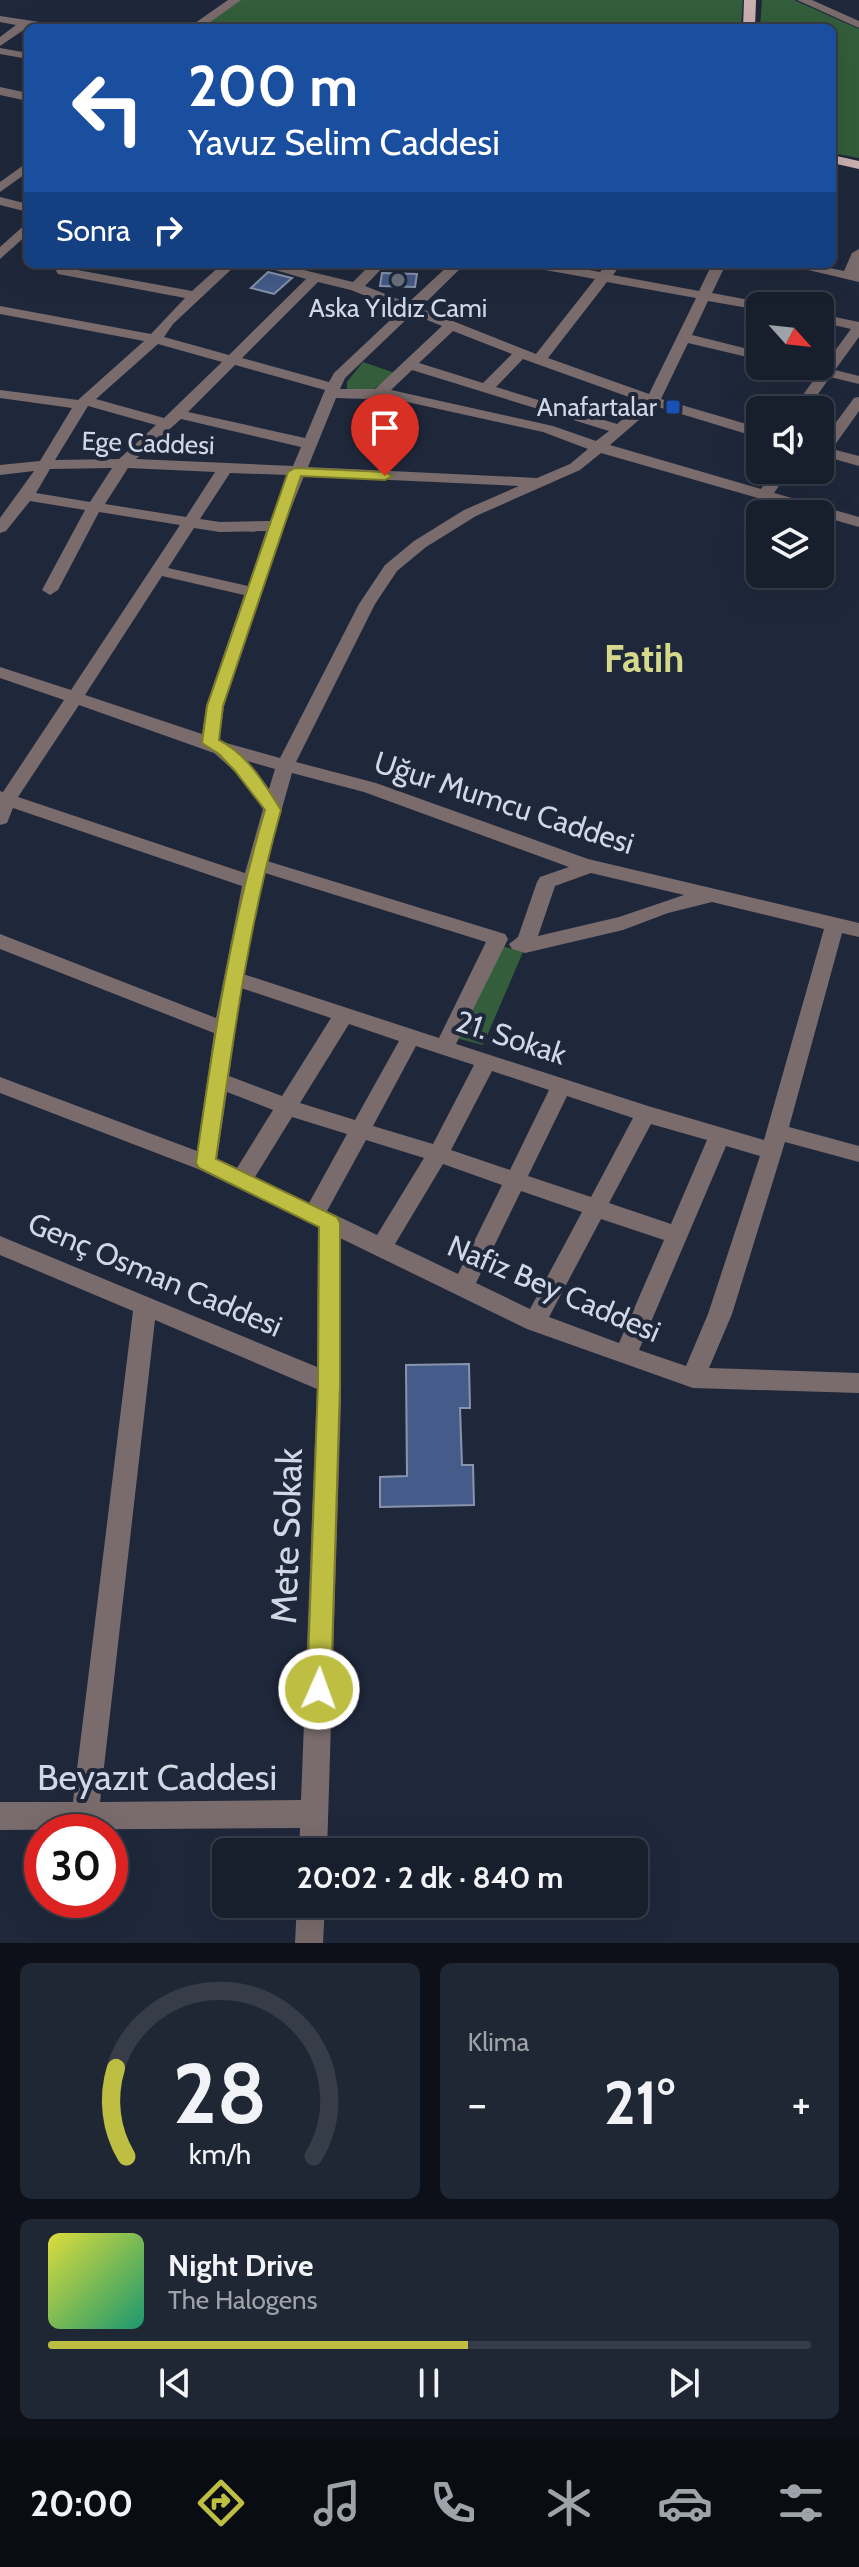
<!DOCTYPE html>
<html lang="tr">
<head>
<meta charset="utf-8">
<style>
  body { margin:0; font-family:Cabin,sans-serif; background:#202734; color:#f1f3f6; height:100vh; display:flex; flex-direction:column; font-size:30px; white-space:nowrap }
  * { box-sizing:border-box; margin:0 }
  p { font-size:26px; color:#9ea2a9 }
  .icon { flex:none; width:44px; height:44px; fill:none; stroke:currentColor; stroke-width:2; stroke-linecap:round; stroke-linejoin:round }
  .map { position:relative; height:1943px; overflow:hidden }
  .side { display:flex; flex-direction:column; gap:20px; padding:20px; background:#0d1018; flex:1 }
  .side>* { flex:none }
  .hud { position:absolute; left:24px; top:24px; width:812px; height:244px; border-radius:12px; box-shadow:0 8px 32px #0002,0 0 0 2px #363c48; background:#1a4fa0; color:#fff; overflow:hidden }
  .needle { width:52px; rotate:117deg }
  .fabs { position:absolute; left:746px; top:292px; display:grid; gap:16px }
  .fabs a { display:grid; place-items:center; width:88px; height:88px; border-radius:12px; background:#171e2c; box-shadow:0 8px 32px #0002,0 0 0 2px #363c48; font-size:40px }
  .speed { position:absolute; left:24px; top:1814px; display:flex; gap:16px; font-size:40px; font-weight:700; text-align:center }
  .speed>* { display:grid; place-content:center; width:104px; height:104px; border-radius:50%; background:#171e2c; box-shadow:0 8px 32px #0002,0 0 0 2px #363c48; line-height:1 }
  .speed .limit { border:12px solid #d22; background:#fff; color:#111 }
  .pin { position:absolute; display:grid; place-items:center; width:68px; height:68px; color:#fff; margin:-82px -34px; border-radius:50% 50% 50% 0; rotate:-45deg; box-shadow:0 0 8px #0007 }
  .pin .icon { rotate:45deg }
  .me { position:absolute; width:88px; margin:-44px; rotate:2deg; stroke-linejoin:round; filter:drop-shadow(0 0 6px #0008) }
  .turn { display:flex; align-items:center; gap:28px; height:168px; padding:0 32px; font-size:36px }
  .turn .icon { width:104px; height:104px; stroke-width:2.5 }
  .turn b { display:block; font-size:56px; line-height:68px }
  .then { display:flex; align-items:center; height:76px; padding:0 32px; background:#0003; gap:16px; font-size:30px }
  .big { font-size:60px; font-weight:700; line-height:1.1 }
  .side .widget { flex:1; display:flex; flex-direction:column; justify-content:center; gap:12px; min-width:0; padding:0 28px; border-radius:12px; background:#202734 }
  .side .dial { align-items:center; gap:0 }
  .dial svg { height:208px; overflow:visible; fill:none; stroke:#363c48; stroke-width:7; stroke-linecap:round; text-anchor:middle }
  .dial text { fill:#f1f3f6; stroke:none }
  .song { display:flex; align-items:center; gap:24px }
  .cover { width:96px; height:96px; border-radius:12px; background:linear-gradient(135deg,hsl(60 70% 55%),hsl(160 70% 35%)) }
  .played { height:8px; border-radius:4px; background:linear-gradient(90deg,#bebf42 55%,#363c48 55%) }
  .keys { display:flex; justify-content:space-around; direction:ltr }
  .heat { display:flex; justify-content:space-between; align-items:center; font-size:44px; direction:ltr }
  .side .tiles { flex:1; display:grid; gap:20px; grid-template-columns:1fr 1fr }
  .widget:last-child { grid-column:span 2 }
  .trip { position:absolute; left:212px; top:1838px; width:436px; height:80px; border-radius:12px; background:#171e2c; box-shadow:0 8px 32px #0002,0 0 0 2px #363c48; font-weight:700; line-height:80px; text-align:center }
  .tab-bar { display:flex; height:128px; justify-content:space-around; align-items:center; background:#090c12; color:#9ea2a9 }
  .tab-bar .icon { width:56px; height:56px }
  .tab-bar .active { color:#bebf42 }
  .tab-bar b { font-size:36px; color:#f1f3f6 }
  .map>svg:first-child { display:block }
  .green { fill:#335d3b }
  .building { fill:#455c8a; stroke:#8894ac; stroke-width:2 }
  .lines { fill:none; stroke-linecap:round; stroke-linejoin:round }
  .minor { fill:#7a6c6d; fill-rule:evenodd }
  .major { fill:#ccb0b1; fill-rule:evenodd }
  .route { fill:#bebf42; stroke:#7c7c2b; stroke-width:2 }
  .worship-dot { fill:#6b7280; stroke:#1f283b; stroke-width:3 }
  .transit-dot { fill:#1a4fb4; stroke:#1f283b; stroke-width:3 }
  .labels { text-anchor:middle; stroke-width:8; stroke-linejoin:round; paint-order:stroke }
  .far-poi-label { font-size:26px; fill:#d1d8e5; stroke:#1f283b }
  .far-street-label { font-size:26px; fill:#d1d8e5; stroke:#1f283b }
  .street-label { font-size:30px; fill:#d1d8e5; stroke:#1f283b }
  .near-street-label { font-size:36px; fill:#d1d8e5; stroke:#1f283b }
  .district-label { font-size:38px; font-weight:bold; fill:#d6d88a; stroke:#1f283b }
</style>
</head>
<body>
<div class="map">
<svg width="859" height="1943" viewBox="0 0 859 1943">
  <rect width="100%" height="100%" fill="#1f283b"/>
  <path class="green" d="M240,0H743L741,28H200Z
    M762,0H794L859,29V158L832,153V28H760Z
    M363,362L395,373L371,391L347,390V382Z
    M498,945L523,952L483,1045L456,1038Z"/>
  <path class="building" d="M268,272L292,278L274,294L251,288Z
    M382,273L417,274L415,287L380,286Z
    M469,1364L470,1408H460L462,1465H473L474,1505L380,1507V1477L407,1476L406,1365Z"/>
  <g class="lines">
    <path class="minor" d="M228,0H241L202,28H188Z
      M797,0H812L859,21V28Z
      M0,16L59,25L65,28L28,27L0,46V37L16,25L0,22Z
      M0,48L28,53V59L0,54Z
      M0,87L28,93V101L0,95Z
      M28,162V172L0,192V182Z
      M0,197L28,204V212L0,205Z
      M28,222V234L0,259V247Z
      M859,249V282L783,264H810L844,271L852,253Z
      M62,264H76L72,269L192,291L222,264H237L173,324L164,337L229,355L306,279L255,264H279L353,282L371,264H386L365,286L408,303L450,264H465L420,308L536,354L595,279L534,268L527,264H556L600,272L607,264H621L613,275L699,291L712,264H726L712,293L760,302L767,306H760V310L708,301L692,335L760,352V360L688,343L661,399L760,428V438L655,406L610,445L761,489L774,470H790L774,493L859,517V527L601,453L580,470L476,516L426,547L397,571L375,604L296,762L376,783L588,859L859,923V937L842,933L789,1127L859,1146V1162L785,1142L732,1314L709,1368L859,1373V1393L693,1388L527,1329L340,1238L341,1400L327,1852H299L300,1828L0,1830V1802H73L133,1311L0,1255V1236L317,1367L318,1227L198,1169L0,1093V1077L197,1151L214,1033L0,949V934L216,1018L242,886L13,808L7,823L0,825V791L3,792L64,700L0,678V667L71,690L180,525L99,512L58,590L50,595L42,590L85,510L30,501L6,531L0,533V518L34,471L0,475V465L40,461L72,408L0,398V390L78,400L144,341L0,314V306L151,334L185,298L58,274L56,271ZM318,282L351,290L401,310L334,373L329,382L242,358ZM607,282L696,298L649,394L548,358ZM412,314L442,326L375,389H340L345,378ZM453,331L512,354L483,383L419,363ZM158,344L222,362L164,418L96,399ZM523,359L534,363L643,402L617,424L496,387ZM235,365L325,390L305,438L188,412ZM412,370L609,431L596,441L553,426L391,390ZM380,396L543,432L588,449L570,464L537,478L308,467L336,398L366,399ZM88,406L156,425L119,459L55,460ZM181,419L301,447L293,466L136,459ZM112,468L90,502L36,493L50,469ZM128,468L215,472L186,517L105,504ZM230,473L289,475L270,521L220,522L200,519ZM304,476L519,486L464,510L414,541L385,565L359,604L280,758L219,741L224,706L284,526ZM194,528L220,532L266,531L248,586L168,568ZM162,576L244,595L206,706L202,734L85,695ZM79,705L214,753L240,776L263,809L245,873L18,797ZM247,761L275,769L269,789ZM292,773L364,792L569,867L540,877L537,882L518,937L509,944L512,949L525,953L623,930L668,913L712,902L824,929L764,1140L648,1106L456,1044L508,939L505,934L267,861ZM265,873L486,942L439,1038L243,974ZM591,873L684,895L619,917L538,936L555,886ZM241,988L331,1018L282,1096L229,1076ZM349,1024L399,1041L355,1120L300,1103ZM416,1046L474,1065L433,1144L373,1126ZM492,1071L549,1090L510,1170L451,1150ZM227,1092L273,1110L237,1168L217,1159ZM567,1096L633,1118L591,1197L528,1176ZM292,1117L347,1134L309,1203L255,1177ZM651,1124L707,1140L671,1224L609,1203ZM366,1140L424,1158L377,1235L327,1211ZM726,1146L760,1156L708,1314L686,1366L639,1350ZM443,1164L502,1185L458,1274L395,1244ZM521,1191L582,1212L530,1309L476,1283ZM601,1219L664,1240L619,1343L549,1317ZM155,1320L317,1389L301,1800L100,1802Z
      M820,314L859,322V337L835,370L859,376V384L830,377L807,410H792L818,374L796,366L823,367L851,329L820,322Z
      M859,397V411L832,449L859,456V466L820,455V444L854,398Z
      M297,1904H325L323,1943H295Z"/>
    <path class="major" d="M744,0H756L755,28H743Z
      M832,155L859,161V169L832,163Z"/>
  </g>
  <path class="route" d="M295,468L385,472L392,476L385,480L301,476L223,706L219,740C247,754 265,784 281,810C248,927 233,1040 216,1159L337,1217L340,1223V1383L331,1689L327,1697L319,1701L310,1697L307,1689L318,1383L319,1227L199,1168L196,1163C213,1042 230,928 265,810L235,771L219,754L202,743L207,706L288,472Z"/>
  <circle class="worship-dot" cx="398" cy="280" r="8"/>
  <rect class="transit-dot" x="665" y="399" width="16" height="16" rx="4"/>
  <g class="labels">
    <g class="far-poi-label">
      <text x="398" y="317">Aska Yıldız Cami</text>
      <text x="657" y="416" text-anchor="end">Anafartalar</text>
    </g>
    <g class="far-street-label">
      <text transform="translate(148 443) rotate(2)" y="9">Ege Caddesi</text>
    </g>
    <g class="street-label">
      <text transform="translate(504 803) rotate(18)" y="10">Uğur Mumcu Caddesi</text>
      <text transform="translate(511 1038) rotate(18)" y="10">21. Sokak</text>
      <text transform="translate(155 1275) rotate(23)" y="10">Genç Osman Caddesi</text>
      <text transform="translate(554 1289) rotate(23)" y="10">Nafiz Bey Caddesi</text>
    </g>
    <g class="near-street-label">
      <text transform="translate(286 1536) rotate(-88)" y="13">Mete Sokak</text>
      <text x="157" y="1790">Beyazıt Caddesi</text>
    </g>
    <g class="district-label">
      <text x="644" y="672">Fatih</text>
    </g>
  </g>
</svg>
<div class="fabs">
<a><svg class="needle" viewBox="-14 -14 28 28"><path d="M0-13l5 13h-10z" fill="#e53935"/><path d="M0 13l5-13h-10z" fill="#9ea2a9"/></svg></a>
<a><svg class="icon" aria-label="sound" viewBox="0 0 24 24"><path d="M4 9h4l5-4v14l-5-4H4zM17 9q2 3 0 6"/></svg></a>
<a><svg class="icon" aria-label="layers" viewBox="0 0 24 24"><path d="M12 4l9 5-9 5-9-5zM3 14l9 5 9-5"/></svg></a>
</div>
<div class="speed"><div class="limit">30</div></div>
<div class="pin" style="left:385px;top:476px;background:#d93025"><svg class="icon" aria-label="arrive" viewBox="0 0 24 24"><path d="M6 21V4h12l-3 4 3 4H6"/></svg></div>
<svg class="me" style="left:319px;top:1689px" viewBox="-20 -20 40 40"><circle r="17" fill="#bebf42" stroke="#fff" stroke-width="3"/><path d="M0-11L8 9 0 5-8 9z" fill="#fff"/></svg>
<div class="trip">20:02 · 2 dk · 840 m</div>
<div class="hud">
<div class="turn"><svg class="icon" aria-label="left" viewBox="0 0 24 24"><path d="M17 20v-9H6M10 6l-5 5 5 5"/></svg><div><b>200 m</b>Yavuz Selim Caddesi</div></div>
<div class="then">Sonra<svg class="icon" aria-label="right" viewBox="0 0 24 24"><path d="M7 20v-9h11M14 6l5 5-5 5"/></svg></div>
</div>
</div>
<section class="side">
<div class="tiles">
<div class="widget dial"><svg viewBox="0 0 100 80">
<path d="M14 69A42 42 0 1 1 86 69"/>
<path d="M14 69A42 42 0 0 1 10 35" stroke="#bebf42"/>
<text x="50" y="56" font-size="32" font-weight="700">28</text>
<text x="50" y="72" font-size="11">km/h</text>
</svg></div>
<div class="widget"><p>Klima</p>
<div class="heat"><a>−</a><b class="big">21°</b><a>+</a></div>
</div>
<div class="widget">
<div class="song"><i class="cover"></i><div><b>Night Drive</b><p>The Halogens</p></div></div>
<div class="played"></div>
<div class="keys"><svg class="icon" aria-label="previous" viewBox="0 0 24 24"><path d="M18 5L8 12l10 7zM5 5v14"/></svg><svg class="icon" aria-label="pause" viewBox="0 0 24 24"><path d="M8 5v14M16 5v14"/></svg><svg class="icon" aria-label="next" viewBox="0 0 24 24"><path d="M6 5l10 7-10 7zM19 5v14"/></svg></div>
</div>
</div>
</section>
<nav class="tab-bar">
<b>20:00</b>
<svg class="icon active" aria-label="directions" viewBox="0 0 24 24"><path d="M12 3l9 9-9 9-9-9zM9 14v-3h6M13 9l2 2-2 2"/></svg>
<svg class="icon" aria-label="music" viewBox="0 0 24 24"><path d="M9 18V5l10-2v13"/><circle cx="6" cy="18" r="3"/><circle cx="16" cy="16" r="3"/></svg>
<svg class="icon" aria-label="phone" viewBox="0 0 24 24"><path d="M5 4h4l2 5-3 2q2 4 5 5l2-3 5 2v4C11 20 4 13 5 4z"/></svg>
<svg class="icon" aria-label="climate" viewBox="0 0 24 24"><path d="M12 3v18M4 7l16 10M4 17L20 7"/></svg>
<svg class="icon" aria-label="car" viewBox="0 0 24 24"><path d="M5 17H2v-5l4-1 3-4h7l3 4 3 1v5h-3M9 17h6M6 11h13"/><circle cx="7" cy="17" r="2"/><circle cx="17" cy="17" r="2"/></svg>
<svg class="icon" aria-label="filters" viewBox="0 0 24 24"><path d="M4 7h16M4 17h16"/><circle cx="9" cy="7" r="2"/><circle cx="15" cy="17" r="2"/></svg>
</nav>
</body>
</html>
